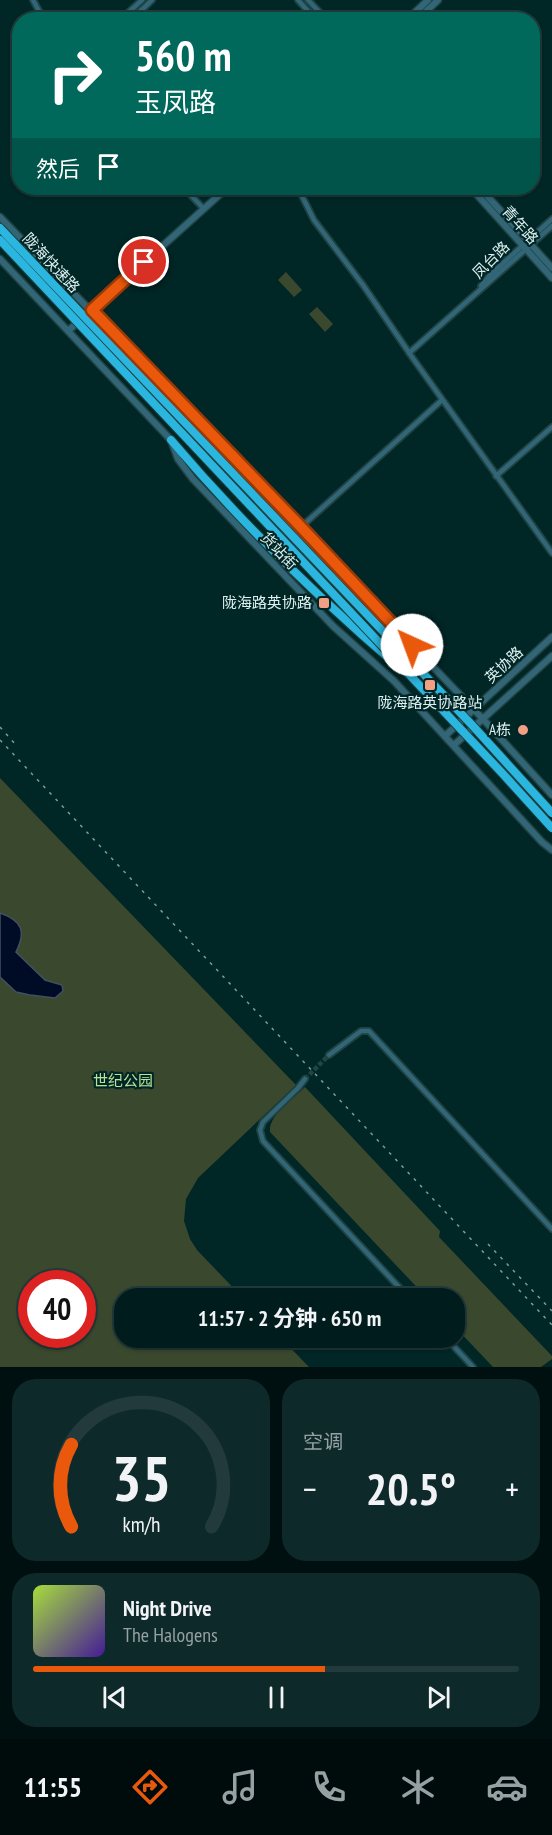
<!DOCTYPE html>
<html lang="zh">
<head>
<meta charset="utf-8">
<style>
  body { margin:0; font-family:"PT Sans Narrow","Noto Sans SC",sans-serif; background:#0e2929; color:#f1f3f6; height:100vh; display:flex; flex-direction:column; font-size:22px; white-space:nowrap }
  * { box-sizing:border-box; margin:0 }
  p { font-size:20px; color:#95a1a3 }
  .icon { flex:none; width:33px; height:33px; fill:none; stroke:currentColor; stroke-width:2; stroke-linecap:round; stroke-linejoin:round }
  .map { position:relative; height:1367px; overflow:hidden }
  .panel { display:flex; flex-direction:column; gap:12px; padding:12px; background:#000f0f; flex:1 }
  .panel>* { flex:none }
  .banner { position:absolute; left:12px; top:12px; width:528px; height:183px; border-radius:24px; box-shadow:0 2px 4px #0004,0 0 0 2px #223a3b; background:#00695c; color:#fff; overflow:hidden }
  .speed { position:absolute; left:18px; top:1270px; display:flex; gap:12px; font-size:30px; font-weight:700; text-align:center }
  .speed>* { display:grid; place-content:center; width:78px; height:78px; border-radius:50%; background:#001c1c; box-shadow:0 2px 4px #0004,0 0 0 2px #223a3b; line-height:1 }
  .speed .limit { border:9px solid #d22; background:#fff; color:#111 }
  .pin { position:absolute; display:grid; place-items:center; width:51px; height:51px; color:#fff; margin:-26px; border:3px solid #fff; border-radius:50%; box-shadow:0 2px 6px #0007 }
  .me { position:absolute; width:66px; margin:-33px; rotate:317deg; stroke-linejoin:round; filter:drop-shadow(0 0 4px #0008) }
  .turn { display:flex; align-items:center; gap:21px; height:126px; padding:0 24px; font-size:27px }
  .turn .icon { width:78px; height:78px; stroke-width:2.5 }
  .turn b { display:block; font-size:42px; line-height:51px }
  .then { display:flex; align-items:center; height:57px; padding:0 24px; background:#0003; gap:12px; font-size:22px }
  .big { font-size:45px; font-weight:700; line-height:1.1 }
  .panel .card { flex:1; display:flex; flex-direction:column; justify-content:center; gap:9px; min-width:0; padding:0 21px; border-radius:24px; background:#0e2929 }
  .panel .dial { align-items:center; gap:0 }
  .dial svg { height:156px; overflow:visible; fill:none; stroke:#223a3b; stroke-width:7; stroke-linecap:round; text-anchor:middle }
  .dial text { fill:#f1f3f6; stroke:none }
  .song { display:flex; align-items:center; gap:18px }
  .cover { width:72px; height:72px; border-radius:9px; background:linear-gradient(135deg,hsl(80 70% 55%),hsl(260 70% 35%)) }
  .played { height:6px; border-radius:3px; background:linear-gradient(90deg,#ea580c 60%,#223a3b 60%) }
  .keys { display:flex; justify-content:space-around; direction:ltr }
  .heat { display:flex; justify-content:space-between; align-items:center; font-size:33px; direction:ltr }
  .panel .tiles { flex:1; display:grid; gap:12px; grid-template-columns:1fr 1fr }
  .card:last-child { grid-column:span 2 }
  .trip { position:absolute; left:114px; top:1288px; width:351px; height:60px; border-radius:24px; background:#001c1c; box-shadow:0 2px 4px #0004,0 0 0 2px #223a3b; font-weight:700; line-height:60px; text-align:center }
  .tab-bar { display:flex; height:96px; justify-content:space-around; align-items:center; background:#000b0b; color:#95a1a3 }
  .tab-bar .icon { width:42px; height:42px }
  .tab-bar .selected { color:#ea580c }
  .tab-bar b { font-size:27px; color:#f1f3f6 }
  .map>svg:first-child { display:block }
  .green { fill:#3a482e; fill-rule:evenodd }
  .water { fill:#000c26; stroke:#425062; stroke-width:1.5 }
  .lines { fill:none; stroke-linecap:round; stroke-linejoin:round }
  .minor-tunnel { stroke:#214444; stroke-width:4.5; stroke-dasharray:4.5 2; stroke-linecap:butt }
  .minor-casing { stroke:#1f4242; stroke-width:8 }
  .tertiary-casing { stroke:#1f4242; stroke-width:9 }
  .trunk-casing { stroke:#1f4242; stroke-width:10 }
  .minor { stroke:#326576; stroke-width:4.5 }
  .tertiary { stroke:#326576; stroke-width:6 }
  .trunk { stroke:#2bb6e0; stroke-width:8 }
  .rail { stroke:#7e9b9a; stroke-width:1.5; stroke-dasharray:3 6; stroke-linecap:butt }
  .trunk-bridge-casing { stroke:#1f4242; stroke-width:10; stroke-linecap:butt }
  .trunk-bridge { stroke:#2bb6e0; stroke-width:8 }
  .route-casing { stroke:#983908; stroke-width:15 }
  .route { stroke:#ea580c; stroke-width:10 }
  .poi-dot { fill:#f39f83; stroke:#002626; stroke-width:2 }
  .labels { text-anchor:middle; stroke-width:4.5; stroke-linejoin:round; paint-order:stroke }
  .street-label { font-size:15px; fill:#dbf0ef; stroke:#002626 }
  .poi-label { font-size:15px; fill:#dbf0ef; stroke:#002626; text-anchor:end }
  .park-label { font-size:15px; fill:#b9e197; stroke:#002626 }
</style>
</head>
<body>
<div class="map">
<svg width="552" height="1367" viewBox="0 0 552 1367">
  <rect width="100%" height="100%" fill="#002626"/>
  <path class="green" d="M286,272L302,290L294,297L278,280Z
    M317,307L333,324L325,332L309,314Z
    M0,778L296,1085L198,1178L186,1199L184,1221L190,1239L197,1250L244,1299H124V1338H281L309,1367H0ZM32,1284H82V1335H32Z
    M305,1087L440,1231L439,1237L552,1356V1359L541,1367H493L455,1327L454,1299H428L270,1132C268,1115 294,1098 305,1087Z"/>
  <path class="water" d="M0,913C23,921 26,932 16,952L45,980L62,985L63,991L55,998L30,995L16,992L0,977Z"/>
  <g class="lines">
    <path class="minor-tunnel" d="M305,1079L329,1055"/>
    <g class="minor-casing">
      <path id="minor" d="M33,0L44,20
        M298,0L316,20
        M308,0L327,20
        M120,20L142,0
        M131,20L152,0
        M184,188L204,209
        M298,188L314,220L363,285L412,357L552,553
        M481,286L491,274L552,219
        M409,353L552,226
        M496,476L552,427
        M301,527L442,400
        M329,1055L361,1031H369L552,1229
        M305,1079L298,1088L263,1122L260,1130L263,1141L410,1299
        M446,1338L473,1367"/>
    </g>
    <g class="tertiary-casing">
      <path id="tertiary" d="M407,20L428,0
        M417,20L438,0
        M471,188L552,278
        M480,188L552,268
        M0,217L203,427
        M0,259L171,440L178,459L193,479L333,626L394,681L542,842L552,850
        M68,331L227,188
        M237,462L483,719L552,795
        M445,736L552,637
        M454,745L552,656"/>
    </g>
    <g class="trunk-casing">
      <path id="trunk" d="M201,424L207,435L335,569L368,611
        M171,440C240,521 318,598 399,667"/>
    </g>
    <use href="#minor" class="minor"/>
    <use href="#tertiary" class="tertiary"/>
    <use href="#trunk" class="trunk"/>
    <path class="rail" d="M0,727L16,745
      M0,740L552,1325
      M488,1244L552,1311"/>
    <g class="trunk-bridge-casing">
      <path id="trunk-bridge" d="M0,228L472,725L552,813
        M0,240L503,774L552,828"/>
    </g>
    <use href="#trunk-bridge" class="trunk-bridge"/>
  </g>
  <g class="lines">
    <g class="route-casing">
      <path id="route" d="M144,262L92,310L301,527L412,645"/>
    </g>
    <use href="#route" class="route"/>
  </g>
  <g class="poi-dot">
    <rect x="318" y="597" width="12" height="12" rx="3"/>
    <rect x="424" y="679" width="12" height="12" rx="3"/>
    <circle cx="523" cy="730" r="6"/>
  </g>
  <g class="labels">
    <g class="street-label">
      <text transform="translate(520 225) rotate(48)" y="5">青年路</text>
      <text transform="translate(491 260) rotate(-45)" y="5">凤台路</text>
      <text transform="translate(51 263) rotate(47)" y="5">陇海快速路</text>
      <text transform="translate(279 551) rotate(46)" y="5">货站街</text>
      <text transform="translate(504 665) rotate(-43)" y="5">英协路</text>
    </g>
    <g class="poi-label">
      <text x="312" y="608">陇海路英协路</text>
      <text x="430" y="708" text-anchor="middle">陇海路英协路站</text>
      <text x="511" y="735">A栋</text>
    </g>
    <g class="park-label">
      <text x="123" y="1086">世纪公园</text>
    </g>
  </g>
</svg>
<div class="speed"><div class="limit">40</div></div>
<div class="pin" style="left:144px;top:262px;background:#d93025"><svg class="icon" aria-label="arrive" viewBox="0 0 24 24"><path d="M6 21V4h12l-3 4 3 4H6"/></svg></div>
<svg class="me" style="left:412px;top:645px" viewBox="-20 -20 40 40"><circle r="19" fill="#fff"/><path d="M0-13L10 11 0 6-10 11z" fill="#ea580c"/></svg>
<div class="trip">11:57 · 2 分钟 · 650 m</div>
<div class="banner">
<div class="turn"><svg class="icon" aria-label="right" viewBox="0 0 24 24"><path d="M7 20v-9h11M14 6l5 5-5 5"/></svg><div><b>560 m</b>玉凤路</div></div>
<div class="then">然后<svg class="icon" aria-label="arrive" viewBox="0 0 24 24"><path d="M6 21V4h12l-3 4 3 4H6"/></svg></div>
</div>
</div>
<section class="panel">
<div class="tiles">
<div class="card dial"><svg viewBox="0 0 100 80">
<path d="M14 69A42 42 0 1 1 86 69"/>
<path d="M14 69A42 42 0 0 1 14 27" stroke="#ea580c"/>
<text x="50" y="56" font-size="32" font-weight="700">35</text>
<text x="50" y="72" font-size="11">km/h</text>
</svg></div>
<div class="card"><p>空调</p>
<div class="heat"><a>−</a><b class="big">20.5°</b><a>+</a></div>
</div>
<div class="card">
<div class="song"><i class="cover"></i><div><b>Night Drive</b><p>The Halogens</p></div></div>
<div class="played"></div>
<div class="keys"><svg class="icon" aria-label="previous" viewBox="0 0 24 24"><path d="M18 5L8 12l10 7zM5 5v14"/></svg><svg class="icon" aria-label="pause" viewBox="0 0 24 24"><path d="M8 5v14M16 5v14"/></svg><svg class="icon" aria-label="next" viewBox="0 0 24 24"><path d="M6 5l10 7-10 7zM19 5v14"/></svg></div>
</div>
</div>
</section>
<nav class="tab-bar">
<b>11:55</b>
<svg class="icon selected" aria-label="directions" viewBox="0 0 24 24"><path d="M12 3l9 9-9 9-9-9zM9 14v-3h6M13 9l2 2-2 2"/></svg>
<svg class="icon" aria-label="music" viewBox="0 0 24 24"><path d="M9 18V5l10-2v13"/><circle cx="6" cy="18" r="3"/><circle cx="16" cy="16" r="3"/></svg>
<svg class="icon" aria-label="phone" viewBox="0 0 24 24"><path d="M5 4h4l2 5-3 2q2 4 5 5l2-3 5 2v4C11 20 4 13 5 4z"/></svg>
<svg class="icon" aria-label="climate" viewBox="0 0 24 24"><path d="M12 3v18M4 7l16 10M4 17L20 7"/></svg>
<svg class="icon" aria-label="car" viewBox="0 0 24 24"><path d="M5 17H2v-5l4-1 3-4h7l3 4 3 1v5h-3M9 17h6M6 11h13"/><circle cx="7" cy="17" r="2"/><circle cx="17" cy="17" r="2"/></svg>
</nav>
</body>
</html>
